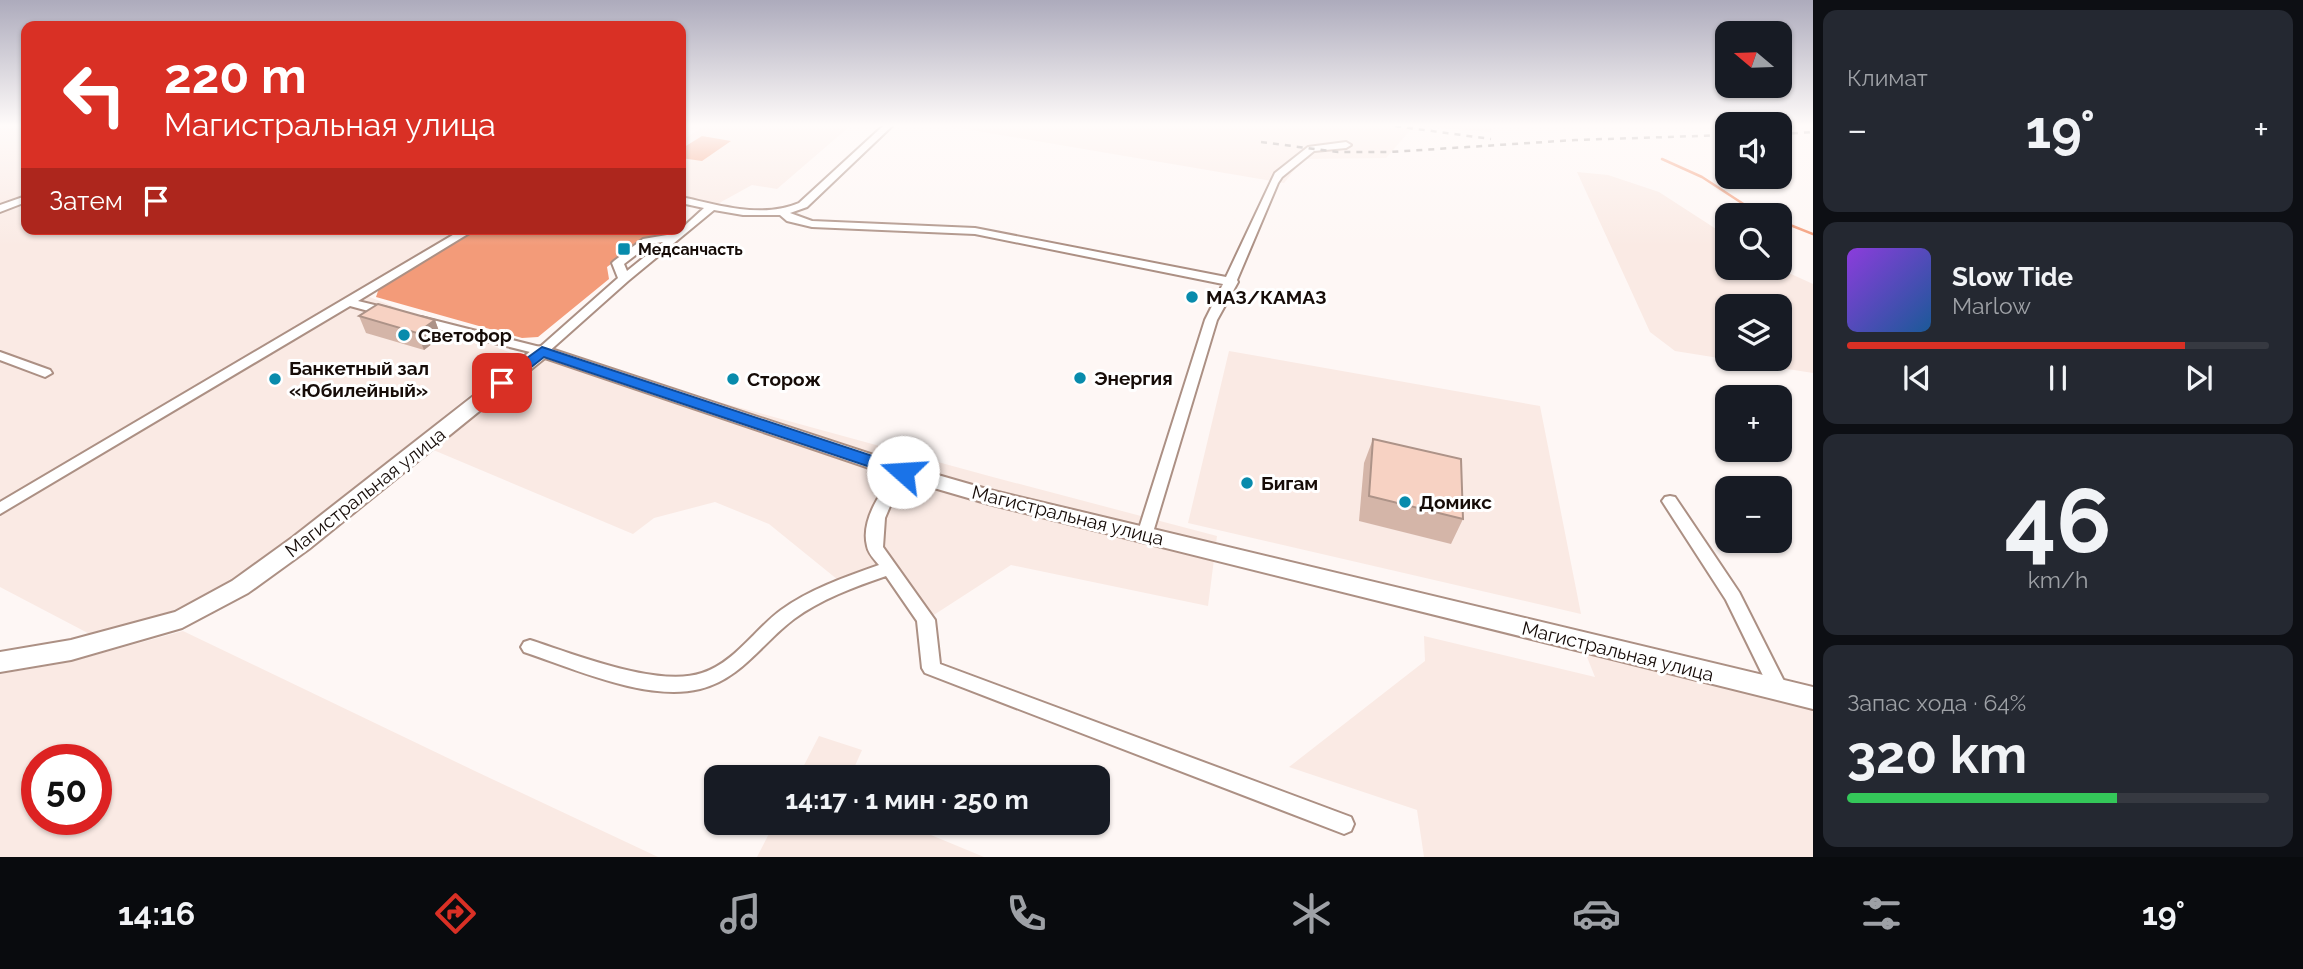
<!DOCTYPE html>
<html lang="ru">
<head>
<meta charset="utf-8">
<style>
  body { margin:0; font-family:Raleway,sans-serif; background:#242831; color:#f1f3f6; height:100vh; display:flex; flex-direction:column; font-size:26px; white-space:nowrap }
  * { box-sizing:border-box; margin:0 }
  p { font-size:23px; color:#9ea1a6 }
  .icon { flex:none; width:38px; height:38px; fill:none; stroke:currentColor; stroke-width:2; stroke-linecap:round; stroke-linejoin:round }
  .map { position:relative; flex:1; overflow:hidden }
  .drawer { display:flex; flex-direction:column; gap:10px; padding:10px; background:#0d0f14; width:490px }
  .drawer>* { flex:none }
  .banner { position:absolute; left:21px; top:21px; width:665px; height:214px; border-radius:14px; box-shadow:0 2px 5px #0004; background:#d93025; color:#fff; overflow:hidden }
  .needle { width:46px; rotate:289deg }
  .tools { position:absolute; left:1715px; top:21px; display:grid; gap:14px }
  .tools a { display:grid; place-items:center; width:77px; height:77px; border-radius:14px; background:#171b24; box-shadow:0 2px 5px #0004; font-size:35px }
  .speed { position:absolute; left:21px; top:744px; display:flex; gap:14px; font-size:35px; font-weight:700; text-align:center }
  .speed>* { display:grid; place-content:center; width:91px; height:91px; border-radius:50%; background:#171b24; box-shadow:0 2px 5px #0004; line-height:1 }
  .speed .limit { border:10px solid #d22; background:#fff; color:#111 }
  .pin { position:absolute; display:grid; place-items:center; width:60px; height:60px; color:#fff; margin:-30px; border-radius:14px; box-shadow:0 4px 10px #0006 }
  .me { position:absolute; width:77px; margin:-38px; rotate:289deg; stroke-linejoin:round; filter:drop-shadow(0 0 5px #0008) }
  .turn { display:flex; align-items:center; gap:24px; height:147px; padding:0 28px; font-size:32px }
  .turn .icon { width:91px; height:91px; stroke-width:2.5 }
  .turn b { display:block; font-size:49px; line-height:60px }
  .then { display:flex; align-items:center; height:66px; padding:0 28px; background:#0003; gap:14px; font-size:26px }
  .big { font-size:52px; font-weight:700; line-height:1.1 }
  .drawer .widget { flex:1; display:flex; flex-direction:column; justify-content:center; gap:10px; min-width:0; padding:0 24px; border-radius:14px; background:#242831 }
  .drawer .dial { align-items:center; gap:0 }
  .dial b { font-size:91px; line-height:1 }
  .song { display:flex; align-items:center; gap:21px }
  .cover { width:84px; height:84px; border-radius:10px; background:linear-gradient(135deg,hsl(270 70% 55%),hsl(210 70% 35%)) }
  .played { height:7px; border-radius:4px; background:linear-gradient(90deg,#d93025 80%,#363941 80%) }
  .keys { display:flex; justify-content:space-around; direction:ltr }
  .heat { display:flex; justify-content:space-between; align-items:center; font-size:38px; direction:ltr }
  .charge { height:10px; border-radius:5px; background:linear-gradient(90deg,#34c759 64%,#363941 0) }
  .trip { position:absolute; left:704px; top:765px; width:406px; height:70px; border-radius:14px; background:#171b24; box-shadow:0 2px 5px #0004; font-weight:700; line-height:70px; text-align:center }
  .tab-bar { display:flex; height:112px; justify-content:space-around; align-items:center; background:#090b0e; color:#9ea1a6 }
  .tab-bar .icon { width:49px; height:49px }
  .tab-bar .active { color:#d93025 }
  .tab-bar b { font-size:32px; color:#f1f3f6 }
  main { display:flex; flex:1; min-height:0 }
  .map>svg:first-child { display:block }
  .built { fill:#faeae4; fill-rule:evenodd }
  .forest { fill:#f39b79 }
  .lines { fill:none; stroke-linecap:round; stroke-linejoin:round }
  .stream { stroke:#f49d7a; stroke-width:2.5 }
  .minor-casing { stroke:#ac9084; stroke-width:4 }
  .secondary-casing { stroke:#ac9084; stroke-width:4 }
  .minor { fill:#fff; fill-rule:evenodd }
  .secondary { fill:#fff; fill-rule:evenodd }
  .rail { stroke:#776e6b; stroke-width:2.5; stroke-dasharray:6 6; stroke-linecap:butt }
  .wall { fill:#d4b5a8 }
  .shaded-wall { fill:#ad9388 }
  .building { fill:#f7d2c3; stroke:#ad9388; stroke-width:2 }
  .route { fill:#1a73e8; stroke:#114b97; stroke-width:2 }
  .poi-dot { fill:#088bac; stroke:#fff; stroke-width:2.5 }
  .labels { text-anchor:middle; stroke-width:6; stroke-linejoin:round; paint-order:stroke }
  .far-poi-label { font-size:16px; font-weight:bold; fill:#160c08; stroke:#fff; text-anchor:start }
  .poi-label { font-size:19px; font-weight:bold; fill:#160c08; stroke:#fff; text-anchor:start }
  .street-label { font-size:19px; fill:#160c08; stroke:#fff }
</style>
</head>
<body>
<main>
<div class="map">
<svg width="1813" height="857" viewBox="0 0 1813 857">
  <rect width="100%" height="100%" fill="#fef7f5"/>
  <path class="built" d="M0,126H26V229H462L362,294L519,356L287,542L240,577L172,611L103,641L0,587Z
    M704,126H850L777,189L752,185L712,207L681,200V141Z
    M948,126H1491L1492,132L1414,126L1386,158L1303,159L1284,183Z
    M1577,172L1608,175L1659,192L1727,236V268H1778L1813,284V373L1675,351L1650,332ZM1727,306H1780V359H1727Z
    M1229,351L1540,406L1581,614L1188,523Z
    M551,356L989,476L1217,536L1208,606L1011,565L926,620L889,568L843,584L769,524L715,502L654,518L633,534L431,449Z
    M183,631L477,772L658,857H0V674L69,662ZM37,760H96V819H37Z
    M1424,636L1595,677L1581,642L1813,706V857H1424L1417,810L1289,767L1425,661Z
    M819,736L862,750L850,777H798Z
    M775,822L902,823L984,857H757Z"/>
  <path class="forest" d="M702,136L731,141L702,161L681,158V149Z
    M478,229H673L662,236L645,239L607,267L609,279L538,337L522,338L376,297L379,288Z"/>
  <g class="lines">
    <path class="stream" d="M1662,159L1702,177L1748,207L1766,215
      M1780,221L1813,234"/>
    <g class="minor-casing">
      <path id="minor" d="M883,126H892L807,207L790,213L812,221L975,228L1226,277L1275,173L1308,147L1346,142L1351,145L1346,148L1314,151L1282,177L1278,183L1237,280L1238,282L1217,320L1151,539H1139L1137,535L1205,320L1223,284L975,234L812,227L787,221L780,215H743L714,210L628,281L546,354L542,355L417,324L415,321L421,317L540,347L618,278L612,263L614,261L643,239L673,234L681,229L704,208L681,203V197C719,205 761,219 799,203ZM663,242L627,271L624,264L650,244Z
        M26,196V202L0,212V205Z
        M463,229H476L358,301L391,309L393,312L391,315L387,316L350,306L0,514V502Z
        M0,352L50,370L52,373L45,377L0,360Z
        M903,467L910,472L893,499L885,518L883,547L935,620L940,664L1351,817L1354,824L1351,831L1344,834L925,673L922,668L917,621L886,576C854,587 821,599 794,619C763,642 740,680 700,689C647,702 575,669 524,652L521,647L524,642L530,640C574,654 658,688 702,673C734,663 755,629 781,610C810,589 845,577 879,565C874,559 868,553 867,546C860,519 883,489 898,469Z
        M1670,496L1675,497L1739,592L1788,689L1786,694L1779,697L1772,694L1726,600L1662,501L1665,497Z"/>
    </g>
    <g class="secondary-casing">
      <path id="secondary" d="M542,346L910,467L990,490L1813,687V709L989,504L896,477L545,358L309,549L248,593L182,628L71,660L0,672V652L71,640L175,612L232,581L293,537L536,347Z"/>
    </g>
    <use href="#minor" class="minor"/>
    <use href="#secondary" class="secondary"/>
    <path class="rail" d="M1395,126L1491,139
      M1780,134L1813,132
      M1261,142L1338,152H1390L1575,140L1727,135"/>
  </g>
  <path class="wall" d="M359,316L435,320L441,337L424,350L366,333Z
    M1373,439L1463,519L1451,544L1359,521L1364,463Z"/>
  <path class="shaded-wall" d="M435,320L441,337L424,350L417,333Z"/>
  <path class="building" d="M378,304L435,320L417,333L359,316Z
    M1373,439L1461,459L1463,519L1369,496Z"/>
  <linearGradient id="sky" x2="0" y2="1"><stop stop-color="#adabbc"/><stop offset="0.51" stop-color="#fffbfa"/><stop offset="1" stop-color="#fffbfa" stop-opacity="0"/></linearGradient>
  <rect width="1813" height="246" fill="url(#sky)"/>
  <path class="route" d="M542,347L909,468L911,472L903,478L897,476L544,357L507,386H497L495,383L497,380Z"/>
  <g class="poi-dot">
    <rect x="617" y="242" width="14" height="14" rx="3.5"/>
    <circle cx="1192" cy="297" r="7"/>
    <circle cx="404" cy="335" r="7"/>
    <circle cx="1080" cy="378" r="7"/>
    <circle cx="275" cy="379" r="7"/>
    <circle cx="733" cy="379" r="7"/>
    <circle cx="1247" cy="483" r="7"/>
    <circle cx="1405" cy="502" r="7"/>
  </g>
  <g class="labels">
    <g class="far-poi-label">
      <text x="638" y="255">Медсанчасть</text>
    </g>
    <g class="poi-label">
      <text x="1206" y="304">МАЗ/КАМАЗ</text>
      <text x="418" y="342">Светофор</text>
      <text x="289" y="375">Банкетный зал<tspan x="289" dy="22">«Юбилейный»</tspan></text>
      <text x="1094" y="385">Энергия</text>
      <text x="747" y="386">Сторож</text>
      <text x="1261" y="490">Бигам</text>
      <text x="1419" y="509">Домикс</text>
    </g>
    <g class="street-label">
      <text transform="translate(365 492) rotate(-38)" y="7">Магистральная улица</text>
      <text transform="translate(1068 515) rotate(14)" y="7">Магистральная улица</text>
      <text transform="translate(1618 651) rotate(14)" y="7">Магистральная улица</text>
    </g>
  </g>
</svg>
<div class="tools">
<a><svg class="needle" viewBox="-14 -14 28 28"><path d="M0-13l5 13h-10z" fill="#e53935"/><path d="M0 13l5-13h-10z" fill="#9ea1a6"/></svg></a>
<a><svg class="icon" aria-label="sound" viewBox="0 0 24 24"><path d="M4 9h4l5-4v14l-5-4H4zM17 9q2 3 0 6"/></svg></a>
<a><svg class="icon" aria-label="search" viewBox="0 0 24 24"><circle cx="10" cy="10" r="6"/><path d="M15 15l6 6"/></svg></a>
<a><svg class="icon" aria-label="layers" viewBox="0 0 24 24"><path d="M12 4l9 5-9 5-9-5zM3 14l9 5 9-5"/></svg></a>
<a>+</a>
<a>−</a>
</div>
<div class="speed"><div class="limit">50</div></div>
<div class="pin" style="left:502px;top:383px;background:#d93025"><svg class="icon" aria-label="arrive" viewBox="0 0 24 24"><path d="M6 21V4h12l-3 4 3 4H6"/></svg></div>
<svg class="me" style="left:903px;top:472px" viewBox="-20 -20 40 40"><circle r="19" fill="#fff"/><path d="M0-13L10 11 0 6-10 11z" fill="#1a73e8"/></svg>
<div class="trip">14:17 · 1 мин · 250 m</div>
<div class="banner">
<div class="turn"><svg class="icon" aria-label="left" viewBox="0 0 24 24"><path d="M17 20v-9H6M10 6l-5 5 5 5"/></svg><div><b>220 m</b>Магистральная улица</div></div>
<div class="then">Затем<svg class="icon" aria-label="arrive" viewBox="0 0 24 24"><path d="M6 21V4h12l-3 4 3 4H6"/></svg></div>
</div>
</div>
<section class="drawer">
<div class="widget"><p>Климат</p>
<div class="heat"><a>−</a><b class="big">19°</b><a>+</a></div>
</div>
<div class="widget">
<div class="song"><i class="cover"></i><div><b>Slow Tide</b><p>Marlow</p></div></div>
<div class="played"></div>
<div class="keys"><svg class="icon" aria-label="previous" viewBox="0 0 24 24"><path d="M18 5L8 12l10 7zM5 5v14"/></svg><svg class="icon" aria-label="pause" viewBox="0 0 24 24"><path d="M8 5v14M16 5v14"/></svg><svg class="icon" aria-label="next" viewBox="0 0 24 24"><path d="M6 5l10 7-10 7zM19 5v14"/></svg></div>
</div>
<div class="widget dial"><b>46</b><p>km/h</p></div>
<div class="widget"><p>Запас хода · 64%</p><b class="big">320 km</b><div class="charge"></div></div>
</section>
</main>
<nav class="tab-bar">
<b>14:16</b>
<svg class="icon active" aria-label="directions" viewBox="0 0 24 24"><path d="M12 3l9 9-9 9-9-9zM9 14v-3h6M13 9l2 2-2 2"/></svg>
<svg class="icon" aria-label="music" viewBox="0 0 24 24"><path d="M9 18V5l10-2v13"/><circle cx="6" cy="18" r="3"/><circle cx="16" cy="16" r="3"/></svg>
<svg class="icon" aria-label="phone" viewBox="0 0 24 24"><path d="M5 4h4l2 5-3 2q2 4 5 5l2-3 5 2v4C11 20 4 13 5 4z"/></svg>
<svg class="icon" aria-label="climate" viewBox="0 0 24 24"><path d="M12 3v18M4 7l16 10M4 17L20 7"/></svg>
<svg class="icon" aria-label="car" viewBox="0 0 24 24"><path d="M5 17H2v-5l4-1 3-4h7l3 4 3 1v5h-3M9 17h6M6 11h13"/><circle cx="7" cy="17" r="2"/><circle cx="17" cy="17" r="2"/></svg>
<svg class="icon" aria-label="filters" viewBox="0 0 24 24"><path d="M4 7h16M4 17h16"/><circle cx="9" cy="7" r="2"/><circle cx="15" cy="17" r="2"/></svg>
<b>19°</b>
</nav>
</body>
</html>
